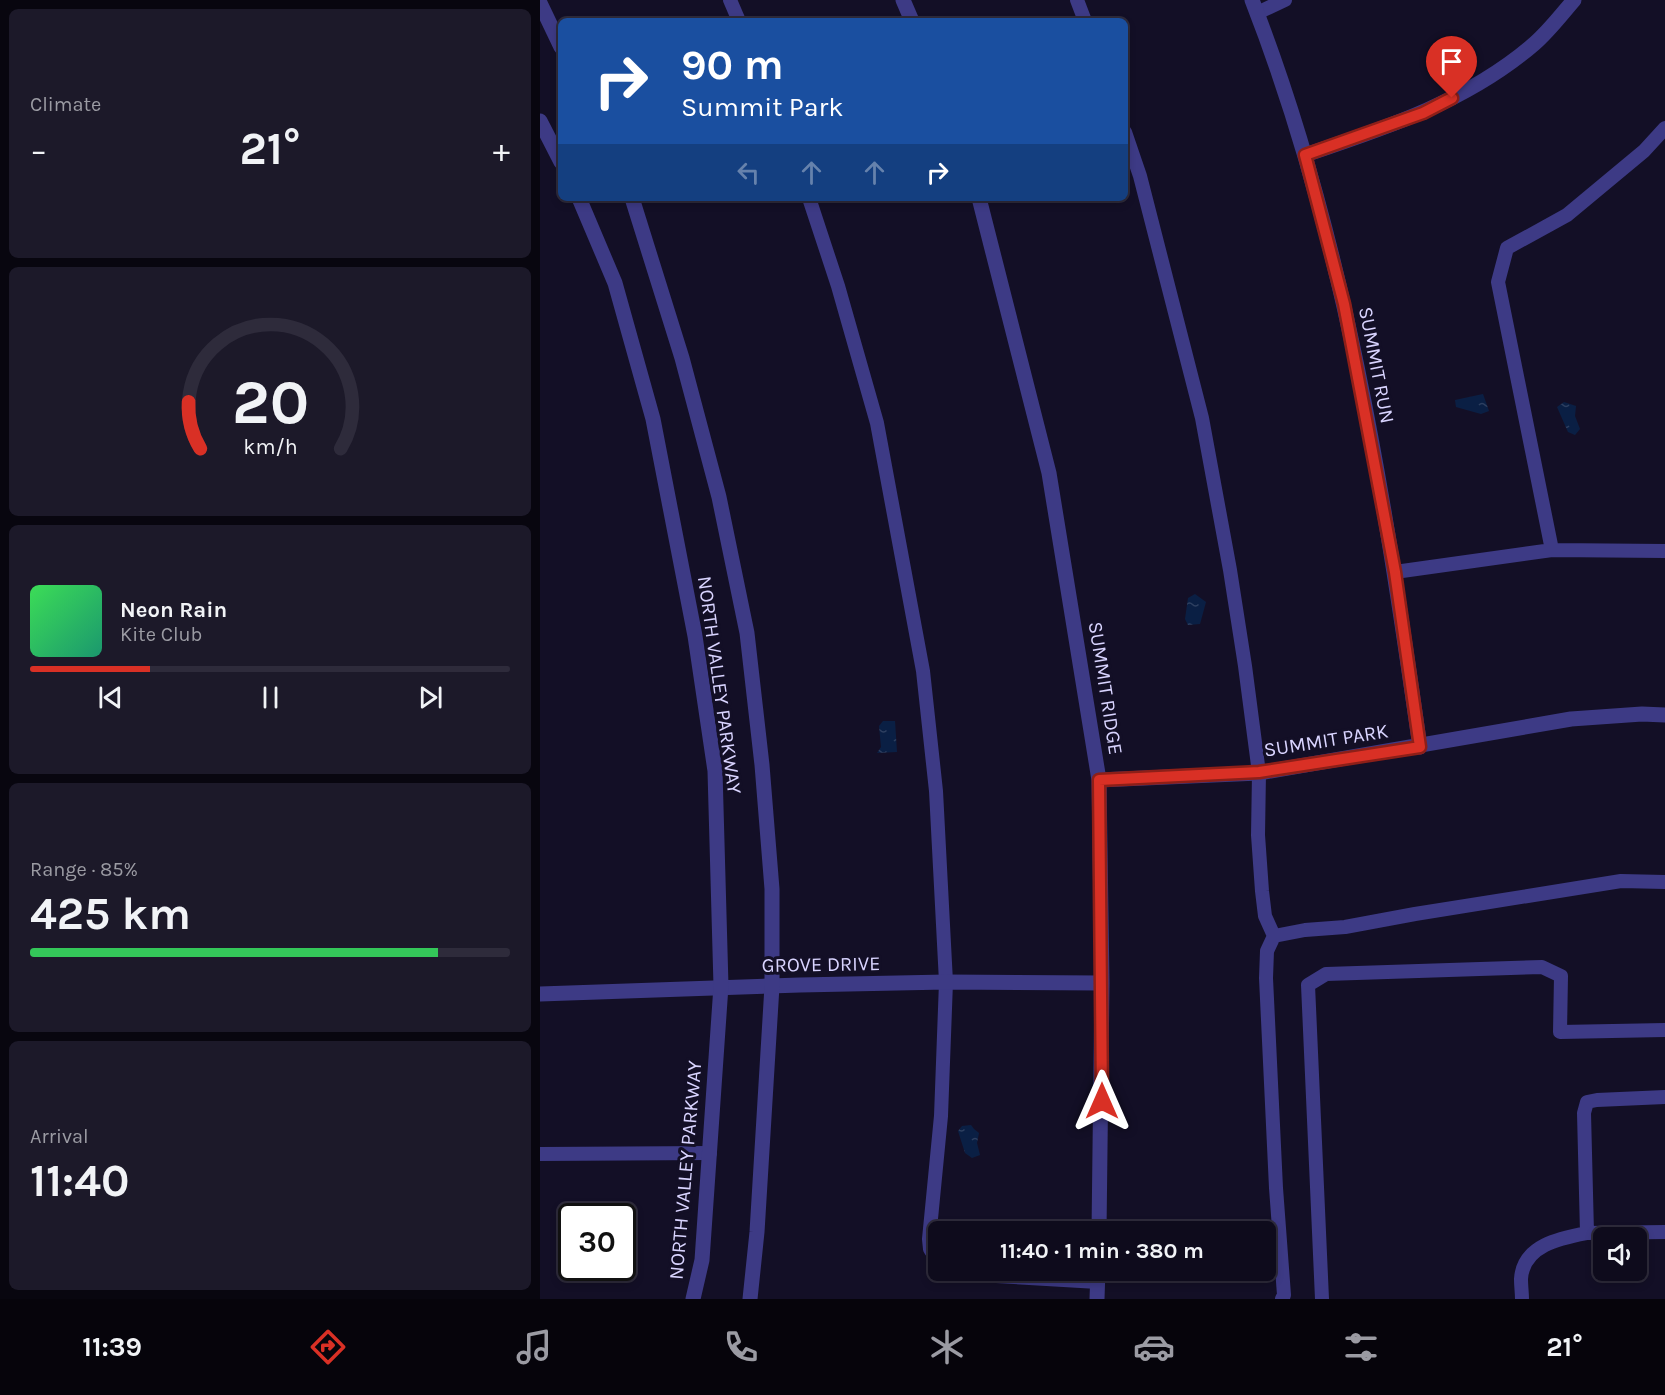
<!DOCTYPE html>
<html lang="en">
<head>
<meta charset="utf-8">
<style>
  body { margin:0; font-family:Karla,sans-serif; background:#1c1929; color:#f1f3f6; height:100vh; display:flex; flex-direction:column; font-size:22px; white-space:nowrap }
  * { box-sizing:border-box; margin:0 }
  p { font-size:20px; color:#9b9ba3 }
  .icon { flex:none; width:33px; height:33px; fill:none; stroke:currentColor; stroke-width:2; stroke-linecap:round; stroke-linejoin:round }
  .map { position:relative; flex:1; overflow:hidden }
  .side { display:flex; flex-direction:column; gap:9px; padding:9px; background:#08060f; width:540px }
  .side>* { flex:none }
  .hud { position:absolute; left:18px; top:18px; width:570px; height:183px; border-radius:9px; box-shadow:0 3px 9px #0003,0 0 0 2px #2e2b3b; background:#1a4fa0; color:#fff; overflow:hidden }
  .buttons { position:absolute; left:1053px; top:1227px; display:grid; gap:12px }
  .buttons a { display:grid; place-items:center; width:54px; height:54px; border-radius:9px; background:#0e0b1c; box-shadow:0 3px 9px #0003,0 0 0 2px #2e2b3b; font-size:30px }
  .speed { position:absolute; left:18px; top:1203px; display:flex; gap:12px; font-size:30px; font-weight:700; text-align:center }
  .speed>* { display:grid; place-content:center; width:78px; height:78px; border-radius:50%; background:#0e0b1c; box-shadow:0 3px 9px #0003,0 0 0 2px #2e2b3b; line-height:1 }
  .speed .limit { border:3px solid #111; border-radius:9px; background:#fff; color:#111 }
  .pin { position:absolute; display:grid; place-items:center; width:51px; height:51px; color:#fff; margin:-62px -26px; border-radius:50% 50% 50% 0; rotate:-45deg; box-shadow:0 0 6px #0007 }
  .pin .icon { rotate:45deg }
  .me { position:absolute; width:66px; margin:-33px; rotate:0deg; stroke-linejoin:round; filter:drop-shadow(0 0 4px #0008) }
  .turn { display:flex; align-items:center; gap:21px; height:126px; padding:0 24px; font-size:27px }
  .turn .icon { width:78px; height:78px; stroke-width:2.5 }
  .turn b { display:block; font-size:42px; line-height:51px }
  .lanes { display:flex; align-items:center; height:57px; padding:0 24px; background:#0003; justify-content:center; gap:30px; direction:ltr }
  .lanes .off { opacity:.35 }
  .big { font-size:45px; font-weight:700; line-height:1.1 }
  .side .card { flex:1; display:flex; flex-direction:column; justify-content:center; gap:9px; min-width:0; padding:0 21px; border-radius:9px; background:#1c1929 }
  .side .dial { align-items:center; gap:0 }
  .dial svg { height:156px; overflow:visible; fill:none; stroke:#2e2b3b; stroke-width:7; stroke-linecap:round; text-anchor:middle }
  .dial text { fill:#f1f3f6; stroke:none }
  .song { display:flex; align-items:center; gap:18px }
  .cover { width:72px; height:72px; border-radius:9px; background:linear-gradient(135deg,hsl(130 70% 55%),hsl(160 70% 35%)) }
  .played { height:6px; border-radius:3px; background:linear-gradient(90deg,#d93025 25%,#2e2b3b 25%) }
  .keys { display:flex; justify-content:space-around; direction:ltr }
  .heat { display:flex; justify-content:space-between; align-items:center; font-size:33px; direction:ltr }
  .charge { height:9px; border-radius:4px; background:linear-gradient(90deg,#34c759 85%,#2e2b3b 0) }
  .trip { position:absolute; left:388px; top:1221px; width:348px; height:60px; border-radius:9px; background:#0e0b1c; box-shadow:0 3px 9px #0003,0 0 0 2px #2e2b3b; font-weight:700; line-height:60px; text-align:center }
  .dock { display:flex; height:96px; justify-content:space-around; align-items:center; background:#06040b; color:#9b9ba3 }
  .dock .icon { width:42px; height:42px }
  .dock .active { color:#d93025 }
  .dock b { font-size:27px; color:#f1f3f6 }
  main { display:flex; flex:1; min-height:0 }
  .map>svg:first-child { display:block }
  .water { fill:url(#water-ripples) }
  .lines { fill:none; stroke-linecap:round; stroke-linejoin:round }
  .service { stroke:#3d3a85; stroke-width:14 }
  .minor { stroke:#3d3a85; stroke-width:15 }
  .tertiary { stroke:#3d3a85; stroke-width:15 }
  .route-casing { stroke:#8d1f18; stroke-width:15 }
  .route { stroke:#d93025; stroke-width:10 }
  .labels { text-anchor:middle; stroke-width:6; stroke-linejoin:round; paint-order:stroke }
  .street-label { font-size:20px; fill:#d9d4ff; stroke:#130f26 }
</style>
</head>
<body>
<main>
<section class="side">
<div class="card"><p>Climate</p>
<div class="heat"><a>−</a><b class="big">21°</b><a>+</a></div>
</div>
<div class="card dial"><svg viewBox="0 0 100 80">
<path d="M14 69A42 42 0 1 1 86 69"/>
<path d="M14 69A42 42 0 0 1 8 45" stroke="#d93025"/>
<text x="50" y="56" font-size="32" font-weight="700">20</text>
<text x="50" y="72" font-size="11">km/h</text>
</svg></div>
<div class="card">
<div class="song"><i class="cover"></i><div><b>Neon Rain</b><p>Kite Club</p></div></div>
<div class="played"></div>
<div class="keys"><svg class="icon" aria-label="previous" viewBox="0 0 24 24"><path d="M18 5L8 12l10 7zM5 5v14"/></svg><svg class="icon" aria-label="pause" viewBox="0 0 24 24"><path d="M8 5v14M16 5v14"/></svg><svg class="icon" aria-label="next" viewBox="0 0 24 24"><path d="M6 5l10 7-10 7zM19 5v14"/></svg></div>
</div>
<div class="card"><p>Range · 85%</p><b class="big">425 km</b><div class="charge"></div></div>
<div class="card"><p>Arrival</p><b class="big">11:40</b></div>
</section>
<div class="map">
<svg width="1125" height="1299" viewBox="0 0 1125 1299">
  <defs>
    <pattern id="water-ripples" width="26" height="14" patternUnits="userSpaceOnUse" patternTransform="scale(1.5)"><rect width="26" height="14" fill="#0a1f44"/><path d="M2 4q2-2 4 0t4 0M15 11q2-2 4 0t4 0" fill="none" stroke="#2d3f60"/></pattern>
  </defs>
  <rect width="100%" height="100%" fill="#130f26"/>
  <path class="water" d="M943,394L949,411L941,414L916,407L915,400Z
    M1024,402L1036,406L1035,416L1040,429L1035,435L1028,432L1017,407Z
    M655,594L666,602L660,624L648,625L645,619L648,598Z
    M343,721H355L357,752L337,753L341,747L339,726Z
    M431,1125L434,1129L439,1133L437,1143L440,1155L432,1158L425,1153L418,1131L422,1126Z"/>
  <g class="lines">
    <path class="service" d="M190,0L199,21
      M537,0L545,21
      M717,13L745,0
      M585,132L600,176L662,418L690,570L705,666L719,773L718,835L722,891L725,916L734,936
      M269,198L298,286L337,423L383,671L396,791L406,982L401,1116L389,1239L390,1249L399,1263
      M1012,550L958,282L967,248L1027,215L1104,151L1125,128
      M855,572L1012,550L1125,551
      M0,1154L170,1153
      M1047,1233L1125,1232
      M410,1270L421,1274L558,1282
      M742,1299L744,1295L736,1188L726,978L727,951L734,936L765,930L805,927L875,914L1081,881L1125,882
      M782,1299L768,985L786,974L1002,967L1021,976L1020,1032L1125,1030
      M982,1299C982,1293 981,1286 981,1279C983,1245 1021,1238 1047,1233L1044,1113L1047,1102L1057,1100L1125,1097"/>
    <path class="minor" d="M363,0L372,21
      M712,0C805,238 844,495 880,747
      M765,155C846,128 928,101 994,44C1009,31 1021,15 1034,0
      M439,198L509,473L559,780L562,983L559,1232
      M559,780L719,773L1031,719L1102,714L1125,715
      M0,994L260,985L406,982L562,983
      M557,1299L558,1270"/>
    <path class="tertiary" d="M0,3L21,47
      M0,121L21,162
      M39,198L75,283L113,419L155,636L175,771L181,986L162,1260L153,1299
      M92,198L142,358L179,497L207,633L222,765L232,889V986L217,1232L210,1299"/>
  </g>
  <g class="lines">
    <g class="route-casing">
      <path id="route" d="M562,1101L559,780L719,772L880,747L855,572L804,304L765,155L883,113L912,98"/>
    </g>
    <use href="#route" class="route"/>
  </g>
  <g class="labels">
    <g class="street-label">
      <text transform="translate(837 365) rotate(79)" y="7">SUMMIT RUN</text>
      <text transform="translate(180 685) rotate(82)" y="7">NORTH VALLEY PARKWAY</text>
      <text transform="translate(566 688) rotate(81)" y="7">SUMMIT RIDGE</text>
      <text transform="translate(786 740) rotate(-9)" y="7">SUMMIT PARK</text>
      <text transform="translate(281 964) rotate(-1)" y="7">GROVE DRIVE</text>
      <text transform="translate(145 1170) rotate(-85)" y="7">NORTH VALLEY PARKWAY</text>
    </g>
  </g>
</svg>
<div class="buttons">
<a><svg class="icon" aria-label="sound" viewBox="0 0 24 24"><path d="M4 9h4l5-4v14l-5-4H4zM17 9q2 3 0 6"/></svg></a>
</div>
<div class="speed"><div class="limit">30</div></div>
<div class="pin" style="left:912px;top:98px;background:#d93025"><svg class="icon" aria-label="arrive" viewBox="0 0 24 24"><path d="M6 21V4h12l-3 4 3 4H6"/></svg></div>
<svg class="me" style="left:562px;top:1101px" viewBox="-20 -20 40 40"><path d="M0-17L14 15 0 8-14 15z" fill="#d93025" stroke="#fff" stroke-width="4"/></svg>
<div class="trip">11:40 · 1 min · 380 m</div>
<div class="hud">
<div class="turn"><svg class="icon" aria-label="right" viewBox="0 0 24 24"><path d="M7 20v-9h11M14 6l5 5-5 5"/></svg><div><b>90 m</b>Summit Park</div></div>
<div class="lanes"><svg class="icon off" aria-label="left" viewBox="0 0 24 24"><path d="M17 20v-9H6M10 6l-5 5 5 5"/></svg><svg class="icon off" aria-label="ahead" viewBox="0 0 24 24"><path d="M12 20V5M6 11l6-6 6 6"/></svg><svg class="icon off" aria-label="ahead" viewBox="0 0 24 24"><path d="M12 20V5M6 11l6-6 6 6"/></svg><svg class="icon" aria-label="right" viewBox="0 0 24 24"><path d="M7 20v-9h11M14 6l5 5-5 5"/></svg></div>
</div>
</div>
</main>
<nav class="dock">
<b>11:39</b>
<svg class="icon active" aria-label="directions" viewBox="0 0 24 24"><path d="M12 3l9 9-9 9-9-9zM9 14v-3h6M13 9l2 2-2 2"/></svg>
<svg class="icon" aria-label="music" viewBox="0 0 24 24"><path d="M9 18V5l10-2v13"/><circle cx="6" cy="18" r="3"/><circle cx="16" cy="16" r="3"/></svg>
<svg class="icon" aria-label="phone" viewBox="0 0 24 24"><path d="M5 4h4l2 5-3 2q2 4 5 5l2-3 5 2v4C11 20 4 13 5 4z"/></svg>
<svg class="icon" aria-label="climate" viewBox="0 0 24 24"><path d="M12 3v18M4 7l16 10M4 17L20 7"/></svg>
<svg class="icon" aria-label="car" viewBox="0 0 24 24"><path d="M5 17H2v-5l4-1 3-4h7l3 4 3 1v5h-3M9 17h6M6 11h13"/><circle cx="7" cy="17" r="2"/><circle cx="17" cy="17" r="2"/></svg>
<svg class="icon" aria-label="filters" viewBox="0 0 24 24"><path d="M4 7h16M4 17h16"/><circle cx="9" cy="7" r="2"/><circle cx="15" cy="17" r="2"/></svg>
<b>21°</b>
</nav>
</body>
</html>
